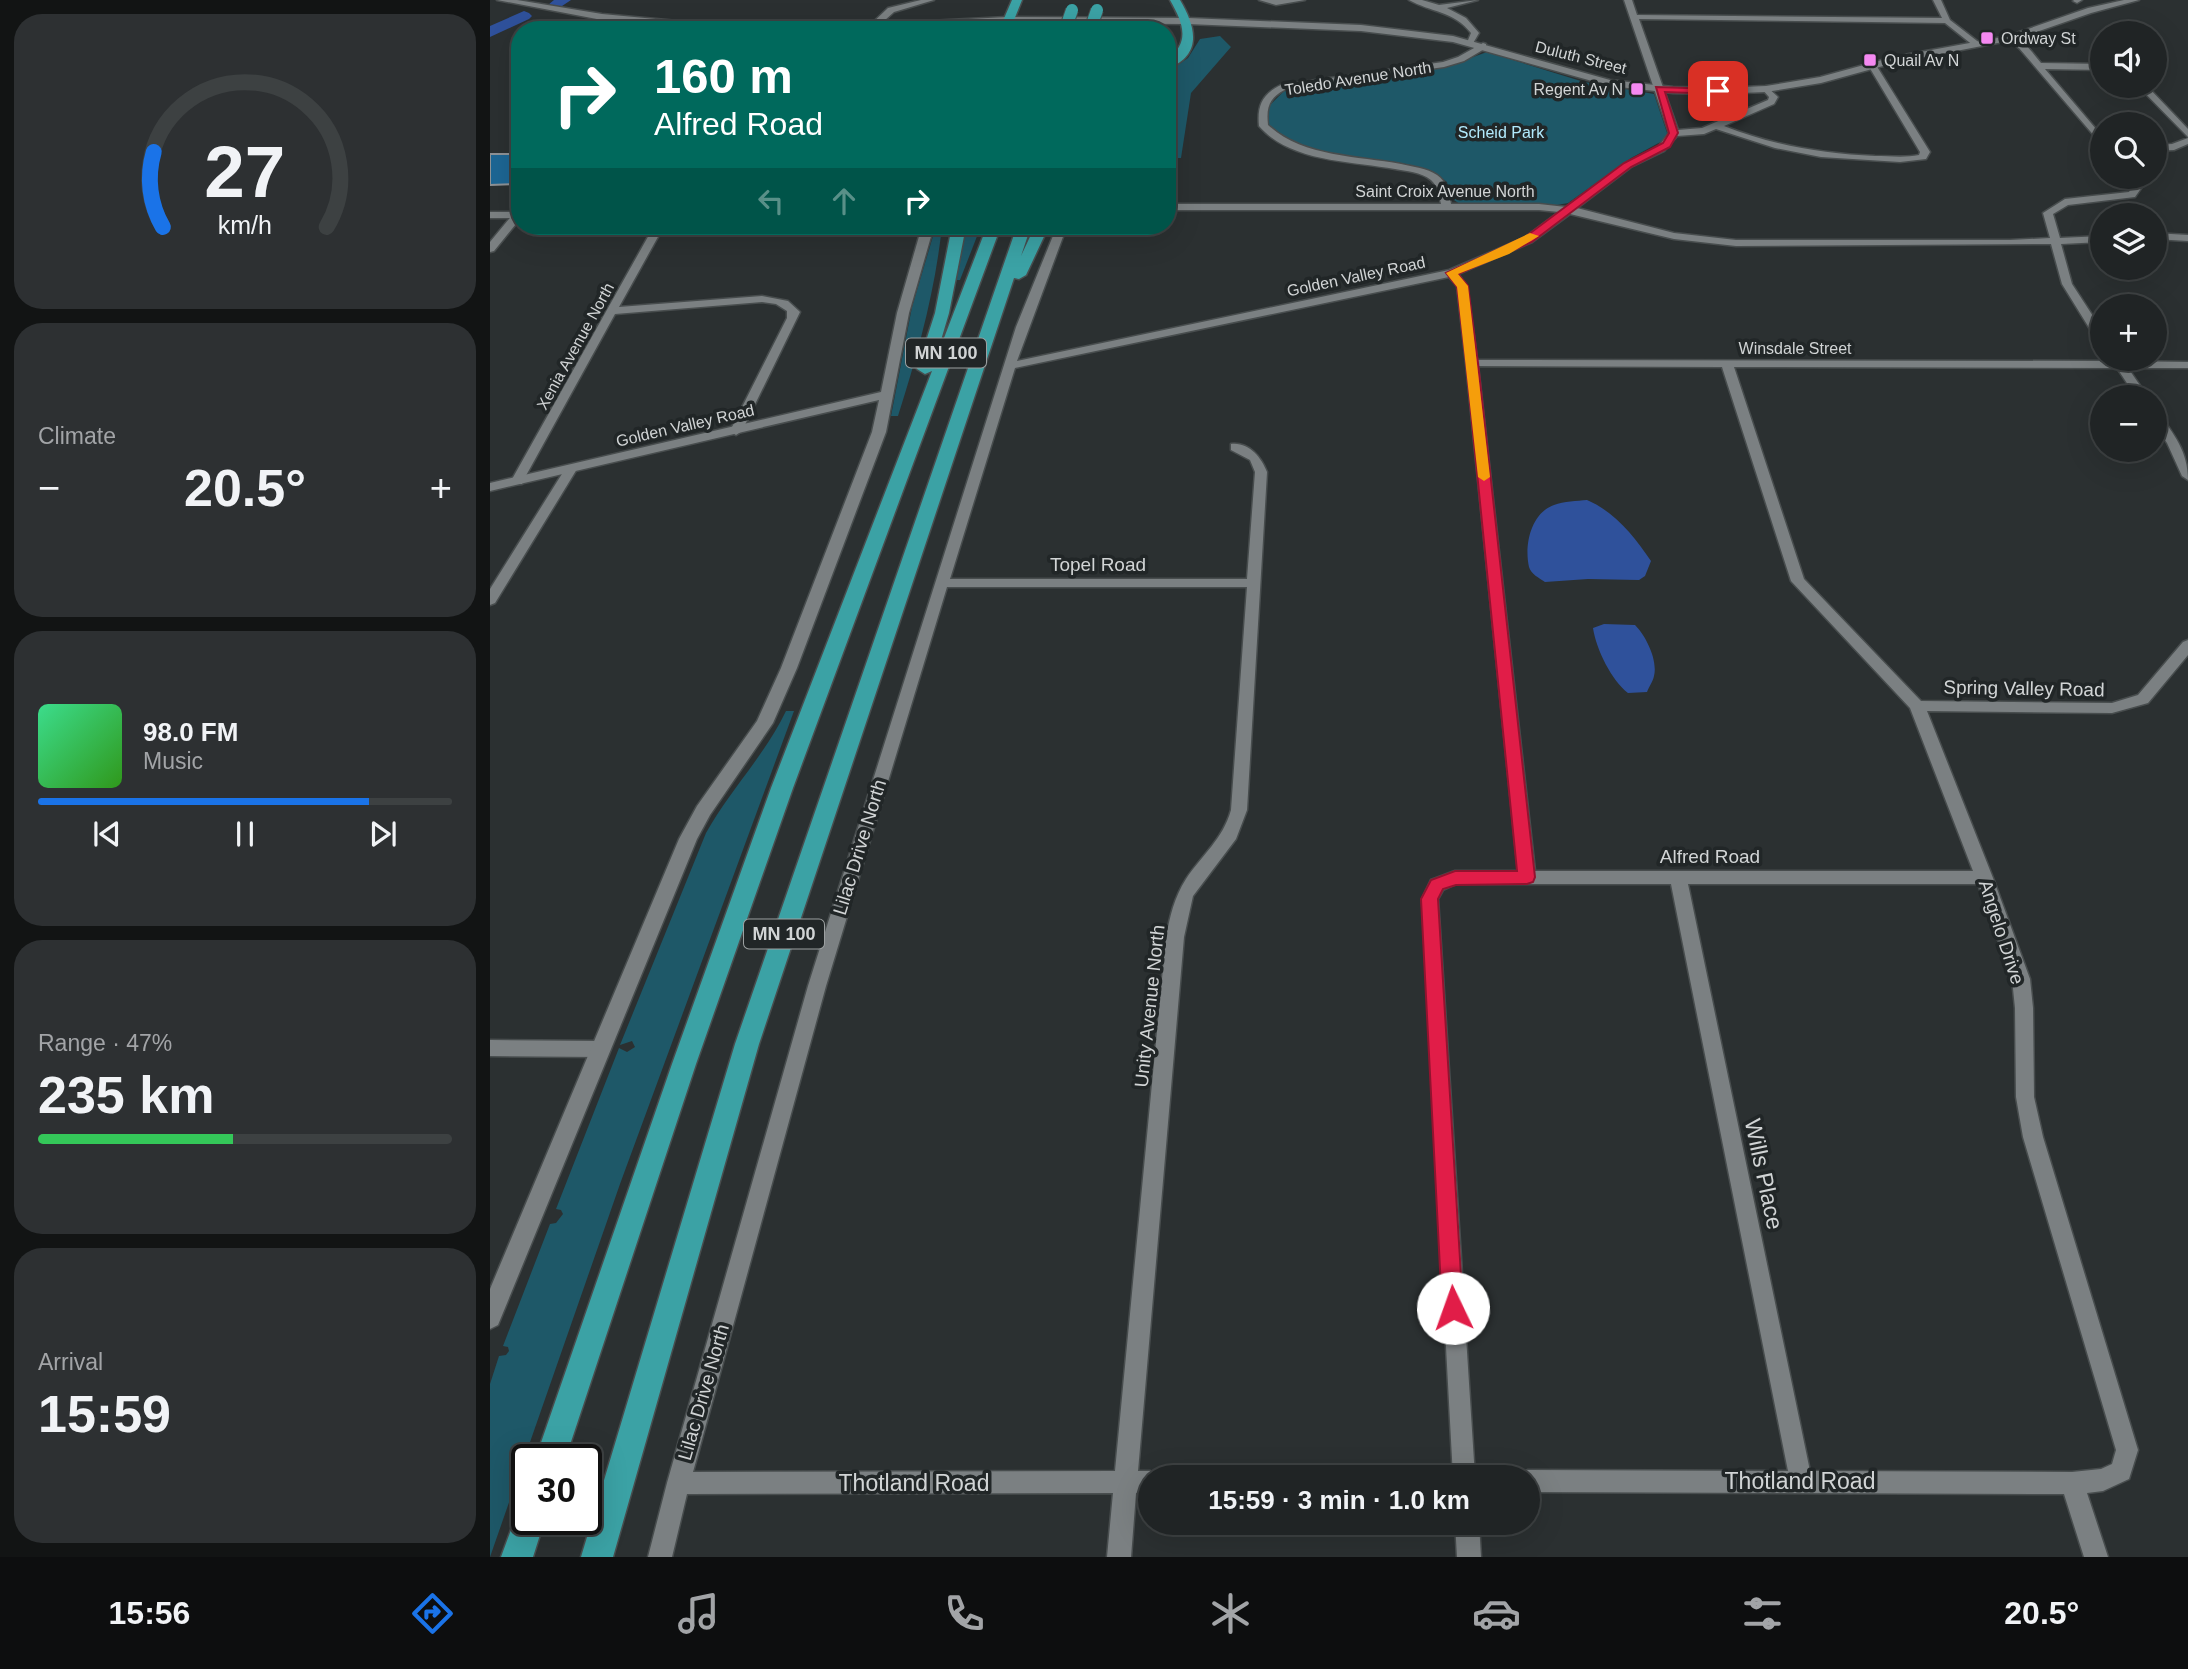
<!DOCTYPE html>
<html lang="en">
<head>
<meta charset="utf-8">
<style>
  body { margin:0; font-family:Arial,sans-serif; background:#2d3032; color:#f1f3f6; height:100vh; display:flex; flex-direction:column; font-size:26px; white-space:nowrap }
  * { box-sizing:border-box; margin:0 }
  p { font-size:23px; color:#a2a4a7 }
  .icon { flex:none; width:38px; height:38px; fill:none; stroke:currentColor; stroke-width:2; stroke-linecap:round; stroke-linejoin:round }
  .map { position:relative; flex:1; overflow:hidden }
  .drawer { display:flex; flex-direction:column; gap:14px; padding:14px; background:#121414; width:490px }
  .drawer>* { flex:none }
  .guide { position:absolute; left:21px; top:21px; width:665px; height:214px; border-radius:28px; box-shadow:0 7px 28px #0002,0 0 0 2px #3d4142; background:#00695c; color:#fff; overflow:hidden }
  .tools { position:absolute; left:1600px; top:21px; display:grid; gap:14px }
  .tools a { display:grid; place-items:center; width:77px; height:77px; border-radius:50%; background:#202425; box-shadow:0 7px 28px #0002,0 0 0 2px #3d4142; font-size:35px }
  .speed { position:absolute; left:21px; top:1444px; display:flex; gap:14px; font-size:35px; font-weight:700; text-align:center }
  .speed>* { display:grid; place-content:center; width:91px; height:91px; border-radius:50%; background:#202425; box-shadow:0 7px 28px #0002,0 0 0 2px #3d4142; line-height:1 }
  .speed .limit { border:4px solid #111; border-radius:10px; background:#fff; color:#111 }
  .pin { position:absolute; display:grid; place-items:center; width:60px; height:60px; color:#fff; margin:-30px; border-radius:14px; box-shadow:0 4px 10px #0006 }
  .me { position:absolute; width:77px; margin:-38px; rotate:357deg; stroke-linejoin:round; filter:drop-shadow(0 0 5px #0008) }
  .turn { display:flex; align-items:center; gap:24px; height:147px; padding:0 28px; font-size:32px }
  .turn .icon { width:91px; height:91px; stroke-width:2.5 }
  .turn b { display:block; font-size:49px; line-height:60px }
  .lanes { display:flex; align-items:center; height:66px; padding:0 28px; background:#0003; justify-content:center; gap:35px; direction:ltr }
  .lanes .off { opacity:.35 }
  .big { font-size:52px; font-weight:800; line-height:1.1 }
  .drawer .card { flex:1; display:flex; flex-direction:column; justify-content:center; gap:10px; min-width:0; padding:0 24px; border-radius:28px; background:#2d3032 }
  .drawer .dial { align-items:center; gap:0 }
  .dial svg { height:182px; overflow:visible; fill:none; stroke:#3d4142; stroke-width:7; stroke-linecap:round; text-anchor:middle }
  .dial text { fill:#f1f3f6; stroke:none }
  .song { display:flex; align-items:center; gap:21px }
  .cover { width:84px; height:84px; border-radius:10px; background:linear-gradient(135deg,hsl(150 70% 55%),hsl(110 70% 35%)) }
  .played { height:7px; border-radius:4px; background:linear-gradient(90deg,#1a73e8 80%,#3d4142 80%) }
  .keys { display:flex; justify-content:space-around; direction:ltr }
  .heat { display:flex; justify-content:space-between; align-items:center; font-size:38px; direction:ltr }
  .charge { height:10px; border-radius:5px; background:linear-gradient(90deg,#34c759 47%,#3d4142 0) }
  .trip { position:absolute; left:648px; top:1465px; width:402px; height:70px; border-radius:35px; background:#202425; box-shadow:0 7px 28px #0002,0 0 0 2px #3d4142; font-weight:800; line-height:70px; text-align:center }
  .tab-bar { display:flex; height:112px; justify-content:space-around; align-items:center; background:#0d0e0f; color:#a2a4a7 }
  .tab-bar .icon { width:49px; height:49px }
  .tab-bar .on { color:#1a73e8 }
  .tab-bar b { font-size:32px; color:#f1f3f6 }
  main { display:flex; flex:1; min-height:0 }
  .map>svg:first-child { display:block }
  .green { fill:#1e5868 }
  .water { fill:#2f519b }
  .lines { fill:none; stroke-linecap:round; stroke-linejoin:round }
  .river { fill:#2f519b; fill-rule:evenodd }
  .building { fill:#1d6694; stroke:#8e9296; stroke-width:2 }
  .street-casing { stroke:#484d4e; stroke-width:3 }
  .secondary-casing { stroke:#484d4e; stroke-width:3 }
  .highway-casing { stroke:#484d4e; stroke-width:3 }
  .street { fill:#7b8082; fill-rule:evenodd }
  .secondary { fill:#7b8082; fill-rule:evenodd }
  .highway { fill:#3ba2a5; fill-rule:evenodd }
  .highway-bridge-casing { stroke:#484d4e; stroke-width:14; stroke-linecap:butt }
  .highway-bridge { stroke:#3ba2a5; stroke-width:12 }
  .route { fill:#e11d48; stroke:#92132f; stroke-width:2 }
  .slow { fill:#f59e0b }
  .poi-dot { fill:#f489f1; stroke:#212627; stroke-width:2.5 }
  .labels { text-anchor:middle; stroke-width:7; stroke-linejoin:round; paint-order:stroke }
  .far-poi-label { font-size:16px; fill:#d1d4d5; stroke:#212627; text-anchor:start }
  .far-street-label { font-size:16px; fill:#d1d4d5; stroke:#212627 }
  .far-park-label { font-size:16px; fill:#b2eafd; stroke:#212627 }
  .shield { fill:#212627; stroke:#9ca0a1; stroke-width:2 }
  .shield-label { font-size:18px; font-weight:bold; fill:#d1d4d5 }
  .street-label { font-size:19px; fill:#d1d4d5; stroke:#212627 }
  .near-street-label { font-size:23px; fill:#d1d4d5; stroke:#212627 }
</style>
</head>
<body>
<main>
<section class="drawer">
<div class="card dial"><svg viewBox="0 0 100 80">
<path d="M14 69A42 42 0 1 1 86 69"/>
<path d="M14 69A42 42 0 0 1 10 36" stroke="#1a73e8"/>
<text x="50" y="56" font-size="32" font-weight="700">27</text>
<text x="50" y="72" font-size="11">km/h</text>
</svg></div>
<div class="card"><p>Climate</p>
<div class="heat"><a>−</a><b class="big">20.5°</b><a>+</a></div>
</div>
<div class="card">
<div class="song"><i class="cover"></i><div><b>98.0 FM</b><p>Music</p></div></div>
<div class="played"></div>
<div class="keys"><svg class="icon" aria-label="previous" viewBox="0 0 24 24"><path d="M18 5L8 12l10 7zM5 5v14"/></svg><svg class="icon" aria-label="pause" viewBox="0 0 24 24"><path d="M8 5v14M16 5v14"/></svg><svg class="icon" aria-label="next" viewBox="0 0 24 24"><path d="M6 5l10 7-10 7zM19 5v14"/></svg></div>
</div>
<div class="card"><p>Range · 47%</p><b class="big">235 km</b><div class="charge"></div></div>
<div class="card"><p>Arrival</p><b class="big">15:59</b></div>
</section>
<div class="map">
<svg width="1698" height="1557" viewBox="0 0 1698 1557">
  <rect width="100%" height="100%" fill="#2b3031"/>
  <path class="green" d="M730,36L741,47L701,93L691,158H677V72L698,58L710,39Z
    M997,52L1094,82L1164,94L1177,133L1174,140L1141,158L1078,203L1067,205L970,204L961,198L957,182C912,143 806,175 776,120L780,105L795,90L961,65Z
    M446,226H452C445,292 428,353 408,416H401L422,307Z
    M475,226H491L470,280H464Z
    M296,711H304L130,1184L0,1557V1384L9,1356L16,1355L19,1351L18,1347L13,1346L60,1224L66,1223L73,1214L71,1210L66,1209L129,1048L137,1052L145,1047L142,1041L130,1045L216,833C240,790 275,755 296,711Z"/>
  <path class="water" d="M1097,500C1125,512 1144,536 1161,561L1155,576L1149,580L1098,579L1055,582C1049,578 1041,574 1039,567C1034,545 1041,513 1064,505C1074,501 1087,501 1097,500Z
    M1114,624L1145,625C1156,636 1168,660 1164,676C1163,681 1159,687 1157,692L1138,693C1122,681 1106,649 1103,628Z"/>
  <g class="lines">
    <path class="river" d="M64,0H81L66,10L58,5Z
      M34,11L39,13L42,16L39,19L0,37V26Z"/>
  </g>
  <path class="building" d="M0,154H30V184L0,185Z"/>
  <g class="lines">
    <g class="street-casing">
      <path id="street" d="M431,0H444L404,12L385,29L378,27L398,8Z
        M769,0H815L786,5Z
        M919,0H932L949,5L988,0L957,8L976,18L989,33L982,45H976L981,33C964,11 940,12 919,0Z
        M1134,0H1142L1147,15L1452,18L1443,0H1451L1460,20L1491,44L1484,46L1455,23L1149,19L1188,130L1212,128L1278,100L1279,97L1272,89L1276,86L1288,97L1284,104L1234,126C1282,145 1333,154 1385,156C1399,156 1415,158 1429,155L1430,152L1378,65L1382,62L1386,65L1440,152L1436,159L1410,162L1331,157L1285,148L1226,129L1214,134L1187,136L1174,151L1141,167L1087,208L1184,233L1246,240H1520L1560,238L1553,213L1575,199L1639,192L1642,187L1635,177H1645L1652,187L1645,197L1578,205L1563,214L1570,238L1612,236V242L1571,244L1582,284L1612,330V342L1606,339L1572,284L1561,244L1246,246L1184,239L1080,214L1042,242L968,274L977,286L987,360L1622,361L1620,359H1632L1633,361L1698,362V368H1638L1658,397H1646L1627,368L1244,367L1314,579L1431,701L1622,703L1648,695L1693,642L1698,640V655L1658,703L1622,713L1437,711L1503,878L1540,979L1543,1008L1544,1097L1553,1137L1648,1450L1639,1479L1613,1491L1597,1493L1618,1557H1594L1574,1494L1038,1492V1477H1028L1030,1473L1038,1470L1298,1471L1181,884H966L953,890L948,899L985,1477H963L932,899L941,880L965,871H1028L976,363L967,286L959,277L525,368L460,579H757L765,472L760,460L741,450V444C759,442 771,457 777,472L757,810L746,839L703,896L694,937L648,1471H660L669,1477H660V1493H646L641,1557H617L623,1493L197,1494L182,1557H158L177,1483L318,986L526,327L567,226H577L527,361L959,270L1034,238L1069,212L1049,210H677V204H951C949,195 948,186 941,180C931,172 916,171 905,169C861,161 800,162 769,126C767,106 772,94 791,85L953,62L968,57L993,43L996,44V48L974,61L954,67L796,89C779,98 776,107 778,125C812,157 867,156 911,164C923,167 937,168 947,175C957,182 959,193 961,204H1049L1076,207L1135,163L1168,147L1179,133ZM988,366L1232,367L1301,581L1420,708L1483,871H1045ZM457,587H757L741,810C733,839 712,855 696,879C684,898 680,916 676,937L625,1471L203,1472L336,986ZM1198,884H1488L1522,979L1525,1008L1526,1097L1533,1137L1626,1450L1622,1464L1611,1469L1582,1472L1320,1471Z
        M1592,0L1587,3L1583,1L1584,0Z
        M1517,36C1532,37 1542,52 1551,63L1612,64V70L1555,69L1612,136V145L1529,48L1517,40Z
        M1648,86H1657L1698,129V137Z
        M1698,138V144L1684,150L1664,151V145L1682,144Z
        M30,212V219L4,251L0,252V242L24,213Z
        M164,226H174L129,307L272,296L298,301L310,312L252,431L246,435L240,431L297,318V311L286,304L272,302L125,314L33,481L32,484H22L21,481Z
        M1664,233L1698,235V241L1664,239Z
        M1664,411L1668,412C1684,435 1698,451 1698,480L1692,476L1677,443L1664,424Z
        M81,465L87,469L5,603L0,605V589L75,469Z
        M0,1040L110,1041L117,1043L119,1049L117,1055L110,1057L0,1056Z
        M965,1522H989L991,1557H967Z"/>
    </g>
    <g class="secondary-casing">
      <path id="secondary" d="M7,0H27L112,14L198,22L382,24L517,17L698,18L871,25L963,36L1120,80L1183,87L1228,88L1276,86L1330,77L1403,57L1518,36L1598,8L1634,0H1649L1601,13L1523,40L1404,63L1331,83L1276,92L1228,94L1183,93L1120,86L963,42L871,31L698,24L517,23L382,30L198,28L112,20Z
        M0,212H30V218H0Z
        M432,226H444L419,313L396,432L307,668L283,723L220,815L207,839L8,1325L0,1329V1289L189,839L207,806L267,721L291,668L382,432L389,400L0,491V483L391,392L407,313Z"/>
    </g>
    <g class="highway-casing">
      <path id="highway" d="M522,0H532L520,30H509Z
        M680,0H690C706,27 713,55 677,69V60C701,42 693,23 680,0Z
        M462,226H476L459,313L444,364L497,226H511L303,788L206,1064L75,1460H45L182,1064L281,788L442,371L435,374L427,369L445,313Z
        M527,226H541L531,256L545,226H559L536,275L529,279L524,278L269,1044L123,1557H91L245,1044Z
        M37,1505V1519H55L43,1557H11L29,1508Z"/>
    </g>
    <use href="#street" class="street"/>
    <use href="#secondary" class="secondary"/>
    <use href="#highway" class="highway"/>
    <g class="highway-bridge-casing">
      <path id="highway-bridge" d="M575,30L582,10
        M600,30L607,10"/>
    </g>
    <use href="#highway-bridge" class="highway-bridge"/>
  </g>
  <path class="route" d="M1166,87L1228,89L1232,91L1228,94L1175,92L1188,133L1180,147L1141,167L1042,242L968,274L978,286L988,363L1045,877L1043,882L1037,884L966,885L953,889L948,899L973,1308L970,1315L963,1318L955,1315L952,1308L931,899L941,880L965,871H1027L976,363L967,287L956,273L1035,237L1134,163L1173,143L1179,133Z"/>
  <path class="slow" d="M1040,233L1049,236L1019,254L968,274L978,286L1000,477L994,481L988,477L967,287L956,273Z"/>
  <g class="poi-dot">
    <rect x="1490" y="31" width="14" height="14" rx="3.5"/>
    <rect x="1373" y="53" width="14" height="14" rx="3.5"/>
    <rect x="1140" y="82" width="14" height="14" rx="3.5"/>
  </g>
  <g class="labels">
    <g class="far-poi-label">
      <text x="1511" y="44">Ordway St</text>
      <text x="1394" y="66">Quail Av N</text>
      <text x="1133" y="95" text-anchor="end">Regent Av N</text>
    </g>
    <g class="far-street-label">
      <text transform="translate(1091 57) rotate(14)" y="6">Duluth Street</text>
      <text transform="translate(868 78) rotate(-9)" y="6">Toledo Avenue North</text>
      <text x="955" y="197">Saint Croix Avenue North</text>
      <text transform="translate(866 276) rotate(-12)" y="6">Golden Valley Road</text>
      <text transform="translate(85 346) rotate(-61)" y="6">Xenia Avenue North</text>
      <text x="1305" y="354">Winsdale Street</text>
      <text transform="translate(195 425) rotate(-13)" y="6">Golden Valley Road</text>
    </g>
    <g class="far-park-label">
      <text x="1011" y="138">Scheid Park</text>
    </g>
    <g class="shield">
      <rect x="416" y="338.5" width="80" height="29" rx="5"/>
      <rect x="254" y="919.5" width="80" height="29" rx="5"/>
    </g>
    <g class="shield-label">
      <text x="456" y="359">MN 100</text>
      <text x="294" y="940">MN 100</text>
    </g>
    <g class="street-label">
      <text x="608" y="571">Topel Road</text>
      <text transform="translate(1534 688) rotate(1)" y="7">Spring Valley Road</text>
      <text transform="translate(369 847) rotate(-73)" y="7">Lilac Drive North</text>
      <text x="1220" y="863">Alfred Road</text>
      <text transform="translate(1512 932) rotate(72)" y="7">Angelo Drive</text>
      <text transform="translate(659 1006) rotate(-84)" y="7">Unity Avenue North</text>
      <text transform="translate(213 1392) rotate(-74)" y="7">Lilac Drive North</text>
    </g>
    <g class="near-street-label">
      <text transform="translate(1274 1174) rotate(78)" y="8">Wills Place</text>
      <text x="1310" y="1489">Thotland Road</text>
      <text x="424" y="1491">Thotland Road</text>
    </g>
  </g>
</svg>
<div class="tools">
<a><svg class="icon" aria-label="sound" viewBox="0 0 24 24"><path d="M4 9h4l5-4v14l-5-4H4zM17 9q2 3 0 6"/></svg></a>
<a><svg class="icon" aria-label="search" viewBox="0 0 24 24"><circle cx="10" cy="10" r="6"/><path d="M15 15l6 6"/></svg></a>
<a><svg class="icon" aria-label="layers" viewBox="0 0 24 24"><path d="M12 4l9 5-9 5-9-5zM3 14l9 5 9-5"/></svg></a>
<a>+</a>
<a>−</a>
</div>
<div class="speed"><div class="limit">30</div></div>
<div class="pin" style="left:1228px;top:91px;background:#d93025"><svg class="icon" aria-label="arrive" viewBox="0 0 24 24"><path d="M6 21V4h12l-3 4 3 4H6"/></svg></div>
<svg class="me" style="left:963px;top:1308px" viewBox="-20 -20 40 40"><circle r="19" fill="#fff"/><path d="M0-13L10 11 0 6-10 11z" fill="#e11d48"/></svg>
<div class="trip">15:59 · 3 min · 1.0 km</div>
<div class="guide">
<div class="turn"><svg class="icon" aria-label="right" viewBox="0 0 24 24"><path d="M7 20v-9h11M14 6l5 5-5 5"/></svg><div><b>160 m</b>Alfred Road</div></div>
<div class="lanes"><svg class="icon off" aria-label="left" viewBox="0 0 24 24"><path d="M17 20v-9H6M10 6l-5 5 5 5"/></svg><svg class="icon off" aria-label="ahead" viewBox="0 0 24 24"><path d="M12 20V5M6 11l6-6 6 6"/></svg><svg class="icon" aria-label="right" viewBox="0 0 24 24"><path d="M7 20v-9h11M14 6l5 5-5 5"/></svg></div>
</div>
</div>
</main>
<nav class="tab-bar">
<b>15:56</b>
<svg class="icon on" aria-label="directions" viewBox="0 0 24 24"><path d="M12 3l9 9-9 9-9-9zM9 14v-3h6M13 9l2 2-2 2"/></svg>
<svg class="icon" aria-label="music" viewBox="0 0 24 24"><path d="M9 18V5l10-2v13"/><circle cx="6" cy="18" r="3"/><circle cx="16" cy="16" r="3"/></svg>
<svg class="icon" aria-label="phone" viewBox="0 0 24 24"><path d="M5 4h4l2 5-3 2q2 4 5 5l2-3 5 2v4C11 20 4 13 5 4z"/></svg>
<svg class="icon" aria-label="climate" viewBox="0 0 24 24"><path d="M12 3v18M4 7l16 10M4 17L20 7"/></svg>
<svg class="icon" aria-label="car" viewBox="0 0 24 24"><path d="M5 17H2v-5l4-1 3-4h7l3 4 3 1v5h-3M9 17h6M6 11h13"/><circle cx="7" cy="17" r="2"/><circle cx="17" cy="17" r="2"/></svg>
<svg class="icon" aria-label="filters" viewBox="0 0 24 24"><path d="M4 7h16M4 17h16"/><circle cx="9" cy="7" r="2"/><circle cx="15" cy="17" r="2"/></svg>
<b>20.5°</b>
</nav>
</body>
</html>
